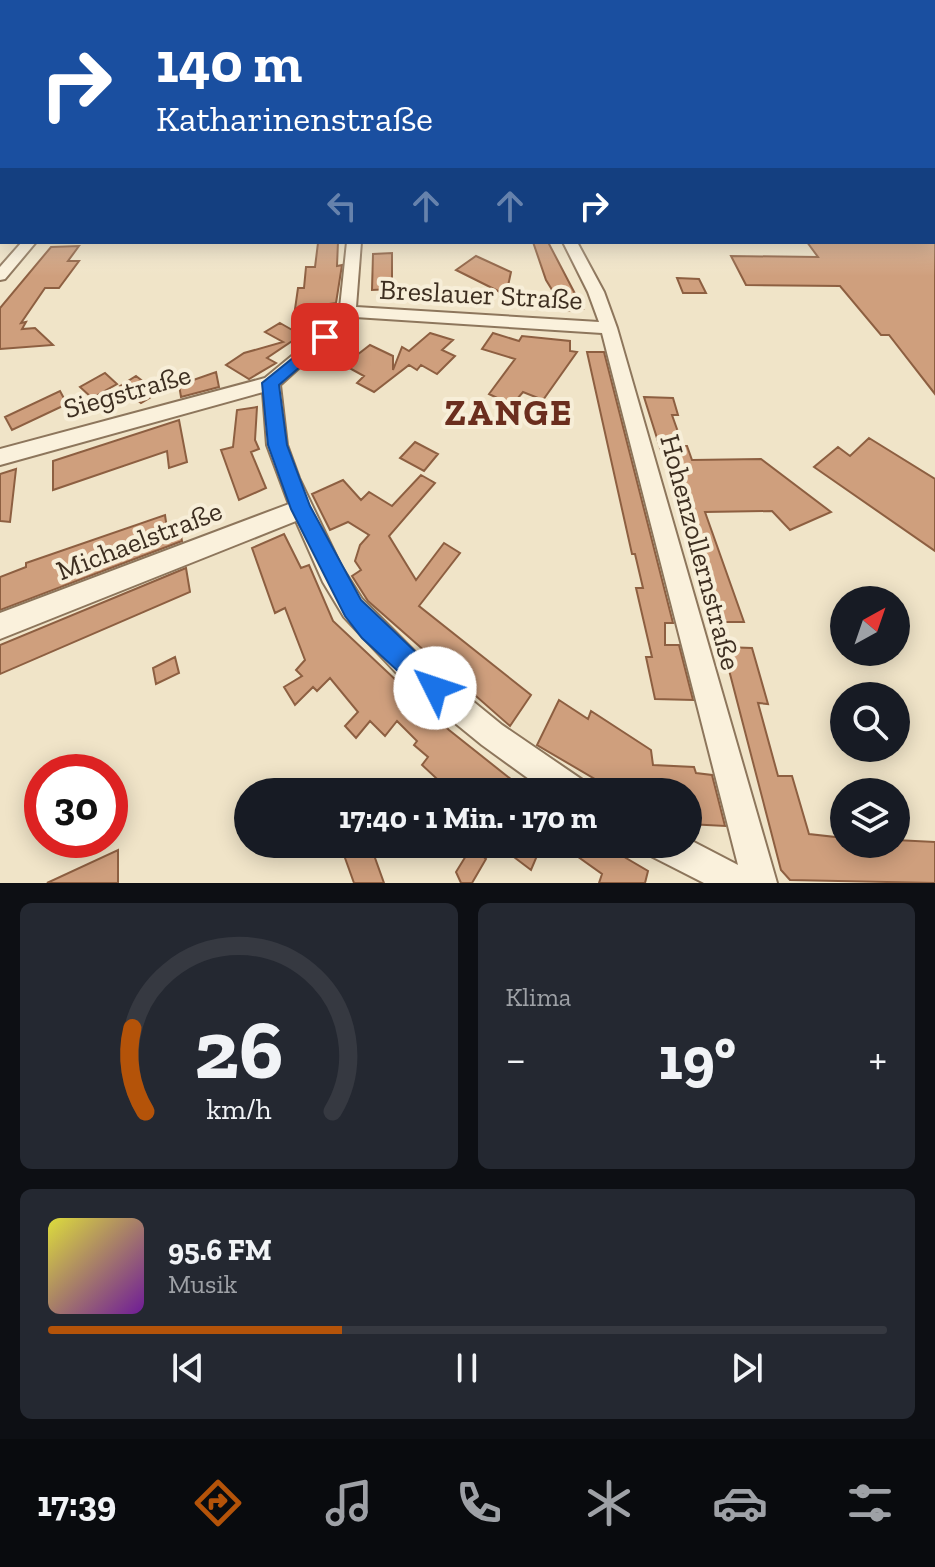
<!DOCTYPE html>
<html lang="de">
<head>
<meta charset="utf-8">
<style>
  body { margin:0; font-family:"Zilla Slab",serif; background:#242831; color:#f1f3f6; height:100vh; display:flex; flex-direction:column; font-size:30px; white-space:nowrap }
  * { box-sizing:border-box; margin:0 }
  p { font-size:26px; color:#9ea1a6 }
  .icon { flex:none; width:44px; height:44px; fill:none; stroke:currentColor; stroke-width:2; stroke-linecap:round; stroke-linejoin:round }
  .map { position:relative; height:883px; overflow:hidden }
  .side { display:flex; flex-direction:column; gap:20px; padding:20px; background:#0d0f14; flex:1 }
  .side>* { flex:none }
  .top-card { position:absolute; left:0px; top:0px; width:936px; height:244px; box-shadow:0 4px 20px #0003; background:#1a4fa0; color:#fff; overflow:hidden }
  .needle { width:52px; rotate:40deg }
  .tools { position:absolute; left:830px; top:586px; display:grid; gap:16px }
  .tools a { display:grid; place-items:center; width:80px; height:80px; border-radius:50%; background:#171b24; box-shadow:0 4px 20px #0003; font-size:40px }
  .speed { position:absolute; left:24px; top:754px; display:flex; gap:16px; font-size:40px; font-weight:700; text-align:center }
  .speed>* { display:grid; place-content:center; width:104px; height:104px; border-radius:50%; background:#171b24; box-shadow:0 4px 20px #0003; line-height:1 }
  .speed .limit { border:12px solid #d22; background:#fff; color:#111 }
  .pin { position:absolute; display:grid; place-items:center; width:68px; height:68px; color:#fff; margin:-34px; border-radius:16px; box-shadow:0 4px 12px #0006 }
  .me { position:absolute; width:88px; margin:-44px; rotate:311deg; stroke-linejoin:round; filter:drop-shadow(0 0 6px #0008) }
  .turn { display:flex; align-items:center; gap:28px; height:168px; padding:0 24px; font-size:36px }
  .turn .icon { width:104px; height:104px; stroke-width:2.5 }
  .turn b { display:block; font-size:56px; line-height:68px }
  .lanes { display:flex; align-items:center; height:76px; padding:0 24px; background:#0003; justify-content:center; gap:40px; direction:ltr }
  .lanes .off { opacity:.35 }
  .big { font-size:60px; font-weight:700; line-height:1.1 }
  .side .card { flex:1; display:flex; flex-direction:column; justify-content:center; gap:12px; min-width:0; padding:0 28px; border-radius:12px; background:#242831 }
  .side .dial { align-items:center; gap:0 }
  .dial svg { height:208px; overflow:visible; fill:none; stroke:#363941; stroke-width:7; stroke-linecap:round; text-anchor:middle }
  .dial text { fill:#f1f3f6; stroke:none }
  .song { display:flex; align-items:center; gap:24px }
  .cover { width:96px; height:96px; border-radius:12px; background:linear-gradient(135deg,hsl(60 70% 55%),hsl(280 70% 35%)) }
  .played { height:8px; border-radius:4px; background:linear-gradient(90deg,#b45309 35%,#363941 35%) }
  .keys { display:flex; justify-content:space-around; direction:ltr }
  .heat { display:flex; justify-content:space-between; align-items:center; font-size:44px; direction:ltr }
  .side .tiles { flex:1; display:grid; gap:20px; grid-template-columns:1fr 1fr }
  .card:last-child { grid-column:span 2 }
  .trip { position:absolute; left:234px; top:778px; width:468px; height:80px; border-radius:40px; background:#171b24; box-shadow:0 4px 20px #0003; font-weight:700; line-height:80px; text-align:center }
  .tab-bar { display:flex; height:128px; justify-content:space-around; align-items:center; background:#090b0e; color:#9ea1a6 }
  .tab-bar .icon { width:56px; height:56px }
  .tab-bar .active { color:#b45309 }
  .tab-bar b { font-size:36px; color:#f1f3f6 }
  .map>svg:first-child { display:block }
  .building { fill:#cf9f7d; stroke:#8d5f41; stroke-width:2 }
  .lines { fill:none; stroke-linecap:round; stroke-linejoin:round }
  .minor-casing { stroke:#8d765c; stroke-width:4 }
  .minor { fill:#faf1dc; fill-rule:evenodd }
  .route { fill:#1a73e8; stroke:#114b97; stroke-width:2 }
  .labels { text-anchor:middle; stroke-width:8; stroke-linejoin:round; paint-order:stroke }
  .street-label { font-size:28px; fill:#3d2e20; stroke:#f7eed8 }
  .district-label { font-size:36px; font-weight:bold; letter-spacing:2px; fill:#6b2e1e; stroke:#f7eed8 }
</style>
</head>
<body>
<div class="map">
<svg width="935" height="883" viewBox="0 0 935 883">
  <rect width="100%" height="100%" fill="#f0e4c8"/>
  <path class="building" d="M338,242L337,266L342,265L336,303L295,309L298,288H304L306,267H315L318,243Z
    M533,242H548L583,309L565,311L546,280Z
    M807,242H935V394L889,335H881L840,286L746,285L731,256L818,257Z
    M79,246L68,261H79L59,288H45L21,323L26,322L22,329L35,328L53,345L0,349V308L51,247Z
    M392,253V289L372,290L373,254Z
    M476,256L511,272L506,295L456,270Z
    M677,278L699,279L706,293H683Z
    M280,323L301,335L267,358L276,363L249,379L226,365L244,353L283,342L265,332Z
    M430,333L453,340L442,350L455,356L437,374L421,365L417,370L409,365L374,392L357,383L364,376L344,365L370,345L393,356V370L402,347L409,351Z
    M493,333L519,341L522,336L570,341V351L577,352L543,400L523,392L512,405L489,394L515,359L482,349Z
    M587,352H604L673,623H665V645H679L693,700L655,699L646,657H652L636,588H643L635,554H632Z
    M216,372L219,387L181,397L179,385Z
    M105,373L117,384L92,398L80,387Z
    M136,376L158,393L141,403L120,386Z
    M60,391L67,404L12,430L5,417Z
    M644,397L673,398L678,415H672L683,446H687L692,460L761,459L831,512L790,530L772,511L705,512L744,622H715Z
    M257,407L255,440L259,449L251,452L266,488L239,500L221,450L233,447L237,410Z
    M179,420L187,462L169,468L167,451L53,490V461Z
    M869,438L935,479V551L814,467L838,447L850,456Z
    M415,442L438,454L424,471L400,458Z
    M16,469L10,522L0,521V474Z
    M421,475L435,483L389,536L416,580L444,543L460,553L419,606L531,695L510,726L368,601L352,576L361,570L355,561L360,545L369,535L348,522L330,530L312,494L343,480L361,500L369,492L392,506Z
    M165,515L167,529L179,524L182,541L0,610V577L26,567V563Z
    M284,534L301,568L309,565L333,621L449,730L527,792H451L422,765L428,757L414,745L417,741L397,721L385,736L370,721L356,738L345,726L358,712L330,678L317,691L313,687L295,705L284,687L302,676L296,670L305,660L285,608L275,613L252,548Z
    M186,568L190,592L0,674V645Z
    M723,647L752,648L768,704L758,703L778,776H792L809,834L844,838V844H896V840L935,842V883L790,880L781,870Z
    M175,657L179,673L156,684L153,668Z
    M559,700L588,719L591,711L651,750L653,765L694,767L696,773L712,775L725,826L688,824V792H617L537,745Z
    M340,844H370L384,883H354Z
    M497,844H542L531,870Z
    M560,844H602L648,871L645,883H599L602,874Z
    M472,846L486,859L472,883H461L456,872Z
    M118,850V883H47Z"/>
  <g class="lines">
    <g class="minor-casing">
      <path id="minor" d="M934,220H935V229H934Z
        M22,242H36L5,279L0,280V267Z
        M347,242H361L356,307L599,322L588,292L563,242H577L604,292L617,328L777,883H704L651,856L647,844H688V839L738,865L602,333L355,317L280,385L287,445L299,478L341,566L362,599L426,663L502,725L584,781L588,792H547L482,745L406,683L344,617L323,582L296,521L0,639V613L289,504L267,445L263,392L0,465V449L265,378L339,317Z"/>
    </g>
    <use href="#minor" class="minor"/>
  </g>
  <linearGradient id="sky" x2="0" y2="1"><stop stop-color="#8fbad6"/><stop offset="0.55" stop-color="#f8f3e6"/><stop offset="1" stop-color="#f8f3e6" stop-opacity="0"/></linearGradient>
  <rect width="935" height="276" fill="url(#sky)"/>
  <path class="route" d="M325,332L330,334V341L279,385L287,445L310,506L361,600L444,679L447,688L444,697L435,701L426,697L362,638L345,616L291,509L268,445L262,383Z"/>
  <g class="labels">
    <g class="street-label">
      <text transform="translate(481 294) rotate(3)" y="10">Breslauer Straße</text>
      <text transform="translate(127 391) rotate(-16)" y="10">Siegstraße</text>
      <text transform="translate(139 540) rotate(-21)" y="10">Michaelstraße</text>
      <text transform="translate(701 552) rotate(75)" y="10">Hohenzollernstraße</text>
    </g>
    <g class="district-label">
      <text x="509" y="425">ZANGE</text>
    </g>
  </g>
</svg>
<div class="tools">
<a><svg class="needle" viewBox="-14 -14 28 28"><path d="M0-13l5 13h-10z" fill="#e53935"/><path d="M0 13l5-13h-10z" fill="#9ea1a6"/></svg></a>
<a><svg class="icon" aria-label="search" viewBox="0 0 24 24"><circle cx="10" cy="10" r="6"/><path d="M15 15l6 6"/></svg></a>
<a><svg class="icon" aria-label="layers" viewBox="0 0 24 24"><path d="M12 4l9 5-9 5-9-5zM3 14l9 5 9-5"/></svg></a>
</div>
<div class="speed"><div class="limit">30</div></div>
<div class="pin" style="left:325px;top:337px;background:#d93025"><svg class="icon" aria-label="arrive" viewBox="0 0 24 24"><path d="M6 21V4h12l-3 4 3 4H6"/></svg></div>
<svg class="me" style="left:435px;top:688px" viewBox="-20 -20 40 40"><circle r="19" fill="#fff"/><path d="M0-13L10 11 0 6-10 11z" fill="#1a73e8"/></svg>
<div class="trip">17:40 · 1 Min. · 170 m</div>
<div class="top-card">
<div class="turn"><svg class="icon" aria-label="right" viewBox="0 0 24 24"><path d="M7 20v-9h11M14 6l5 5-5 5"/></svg><div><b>140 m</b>Katharinenstraße</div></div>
<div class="lanes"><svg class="icon off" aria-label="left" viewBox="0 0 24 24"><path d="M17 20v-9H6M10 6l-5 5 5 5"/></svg><svg class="icon off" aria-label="ahead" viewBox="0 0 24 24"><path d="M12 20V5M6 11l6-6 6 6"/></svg><svg class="icon off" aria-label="ahead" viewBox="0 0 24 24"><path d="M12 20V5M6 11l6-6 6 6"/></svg><svg class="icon" aria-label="right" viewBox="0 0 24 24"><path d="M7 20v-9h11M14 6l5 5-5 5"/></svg></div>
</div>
</div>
<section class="side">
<div class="tiles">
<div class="card dial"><svg viewBox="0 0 100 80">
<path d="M14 69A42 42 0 1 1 86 69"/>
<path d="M14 69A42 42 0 0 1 9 37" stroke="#b45309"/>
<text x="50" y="56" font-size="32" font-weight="700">26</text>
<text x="50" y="72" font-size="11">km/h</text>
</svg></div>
<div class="card"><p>Klima</p>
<div class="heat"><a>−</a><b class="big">19°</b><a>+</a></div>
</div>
<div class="card">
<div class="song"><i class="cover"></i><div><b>95.6 FM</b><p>Musik</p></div></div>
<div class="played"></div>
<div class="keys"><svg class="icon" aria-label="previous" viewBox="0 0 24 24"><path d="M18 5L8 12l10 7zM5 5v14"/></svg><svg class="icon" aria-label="pause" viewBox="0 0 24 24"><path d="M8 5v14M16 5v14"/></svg><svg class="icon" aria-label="next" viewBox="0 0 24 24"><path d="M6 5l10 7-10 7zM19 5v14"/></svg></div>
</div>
</div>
</section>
<nav class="tab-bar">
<b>17:39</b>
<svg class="icon active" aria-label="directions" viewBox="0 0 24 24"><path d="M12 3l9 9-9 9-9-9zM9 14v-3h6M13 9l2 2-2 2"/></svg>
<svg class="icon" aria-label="music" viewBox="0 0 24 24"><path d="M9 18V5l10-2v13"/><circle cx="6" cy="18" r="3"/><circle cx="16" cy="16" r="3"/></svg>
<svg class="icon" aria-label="phone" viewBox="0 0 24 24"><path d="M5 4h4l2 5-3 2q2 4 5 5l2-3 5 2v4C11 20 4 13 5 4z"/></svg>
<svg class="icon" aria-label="climate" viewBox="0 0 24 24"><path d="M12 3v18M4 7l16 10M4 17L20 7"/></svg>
<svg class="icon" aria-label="car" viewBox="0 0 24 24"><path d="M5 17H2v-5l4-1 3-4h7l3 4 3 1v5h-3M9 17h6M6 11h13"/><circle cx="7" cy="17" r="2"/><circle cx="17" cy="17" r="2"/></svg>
<svg class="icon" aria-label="filters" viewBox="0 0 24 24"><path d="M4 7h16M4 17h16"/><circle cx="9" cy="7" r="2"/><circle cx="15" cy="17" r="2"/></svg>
</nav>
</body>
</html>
